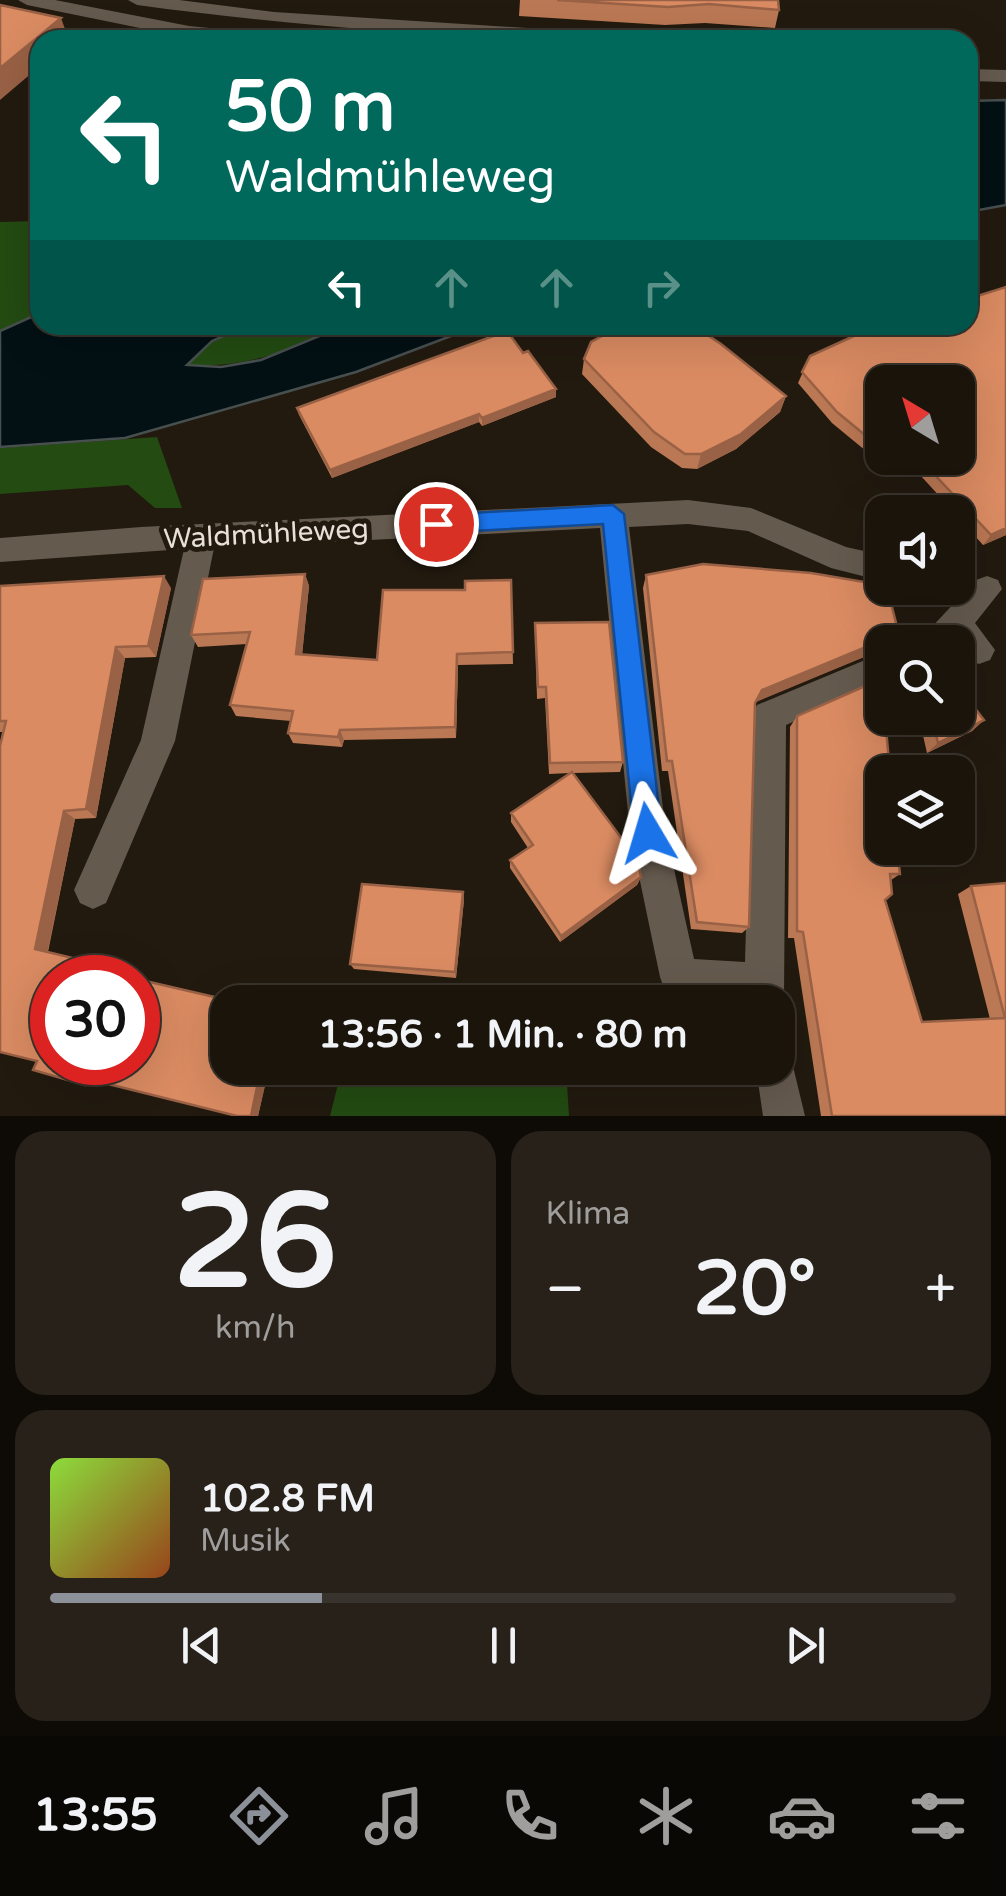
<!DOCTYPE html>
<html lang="de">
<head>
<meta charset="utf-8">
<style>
  body { margin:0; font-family:"Varela Round",sans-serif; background:#272119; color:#f1f3f6; height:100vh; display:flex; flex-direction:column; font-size:38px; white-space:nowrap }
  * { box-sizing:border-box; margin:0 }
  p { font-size:32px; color:#9f9e9d }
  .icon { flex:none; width:55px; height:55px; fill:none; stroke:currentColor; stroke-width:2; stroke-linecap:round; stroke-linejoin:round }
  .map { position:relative; height:1116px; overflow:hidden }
  .sheet { display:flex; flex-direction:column; gap:15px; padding:15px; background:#0e0b06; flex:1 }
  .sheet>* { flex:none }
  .banner { position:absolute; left:30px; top:30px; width:948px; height:305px; border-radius:30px; box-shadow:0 10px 40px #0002,0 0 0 2px #38332c; background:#00695c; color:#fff; overflow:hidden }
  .needle { width:65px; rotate:322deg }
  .tools { position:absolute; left:865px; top:365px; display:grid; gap:20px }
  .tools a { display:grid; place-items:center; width:110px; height:110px; border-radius:20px; background:#1a140b; box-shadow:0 10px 40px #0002,0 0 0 2px #38332c; font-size:50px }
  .speed { position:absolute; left:30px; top:955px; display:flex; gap:20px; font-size:50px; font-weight:700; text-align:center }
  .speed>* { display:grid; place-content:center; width:130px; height:130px; border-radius:50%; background:#1a140b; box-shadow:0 10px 40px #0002,0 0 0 2px #38332c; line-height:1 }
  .speed .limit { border:15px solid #d22; background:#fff; color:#111 }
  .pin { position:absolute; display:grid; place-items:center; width:85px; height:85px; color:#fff; margin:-42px; border:5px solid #fff; border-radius:50%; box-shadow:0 2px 10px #0007 }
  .me { position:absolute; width:110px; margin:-55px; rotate:353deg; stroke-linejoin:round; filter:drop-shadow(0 0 8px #0008) }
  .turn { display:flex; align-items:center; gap:35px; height:210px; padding:0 30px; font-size:45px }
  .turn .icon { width:130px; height:130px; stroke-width:2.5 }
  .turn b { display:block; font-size:70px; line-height:85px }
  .lanes { display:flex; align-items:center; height:95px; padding:0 30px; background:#0003; justify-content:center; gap:50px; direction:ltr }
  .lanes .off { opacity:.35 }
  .big { font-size:75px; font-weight:700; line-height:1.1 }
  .sheet .widget { flex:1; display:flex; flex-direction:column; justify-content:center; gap:15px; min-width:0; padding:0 35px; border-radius:30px; background:#272119 }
  .sheet .dial { align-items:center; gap:0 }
  .dial b { font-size:130px; line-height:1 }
  .song { display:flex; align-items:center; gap:30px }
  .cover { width:120px; height:120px; border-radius:15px; background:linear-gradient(135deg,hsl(90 70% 55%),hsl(20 70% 35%)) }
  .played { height:10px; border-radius:5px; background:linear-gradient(90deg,#8c9099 30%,#38332c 30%) }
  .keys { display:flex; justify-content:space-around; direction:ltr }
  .heat { display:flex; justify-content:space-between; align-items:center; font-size:55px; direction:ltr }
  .sheet .tiles { flex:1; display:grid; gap:15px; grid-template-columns:1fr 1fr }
  .widget:last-child { grid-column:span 2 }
  .trip { position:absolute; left:210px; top:985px; width:585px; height:100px; border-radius:30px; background:#1a140b; box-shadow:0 10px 40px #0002,0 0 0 2px #38332c; font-weight:700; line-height:100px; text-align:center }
  .dock { display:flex; height:160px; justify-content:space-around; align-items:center; background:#0a0804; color:#9f9e9d }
  .dock .icon { width:70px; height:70px }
  .dock .current { color:#8c9099 }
  .dock b { font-size:45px; color:#f1f3f6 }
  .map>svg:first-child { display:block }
  .green { fill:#234b12 }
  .water { fill:#031014; stroke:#474f4f; stroke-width:2.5 }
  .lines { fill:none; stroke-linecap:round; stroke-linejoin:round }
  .minor { fill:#655a4e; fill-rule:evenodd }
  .wall { fill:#bb7854; fill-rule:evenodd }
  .shaded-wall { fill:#996145 }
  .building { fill:#da8b62; stroke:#996145; stroke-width:2.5 }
  .route { fill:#1a73e8; stroke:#114b97; stroke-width:2.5 }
  .labels { text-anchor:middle; stroke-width:10; stroke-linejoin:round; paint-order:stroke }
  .street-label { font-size:28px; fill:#e7e1d9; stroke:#221a0f }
</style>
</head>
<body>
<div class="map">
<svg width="1006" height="1116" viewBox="0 0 1006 1116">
  <rect width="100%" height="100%" fill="#221a0f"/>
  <path class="green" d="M40,221V313L0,331V222Z
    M248,325H346C293,350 245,369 186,365L212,341Z
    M157,437L182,508H155L128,485L0,494V448Z
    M342,1068H566L569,1116H330Z"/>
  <path class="water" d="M1006,100V205L968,212V101Z
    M40,313V325H248L212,341L187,365L221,367L261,360L346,325H480L356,372L125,438L0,447V331Z"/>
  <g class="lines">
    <path class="minor" d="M18,0H55L189,26L271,34L280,40L189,38L27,5Z
      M128,0H179L274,12L623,34L632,40C467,40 301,27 137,5Z
      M968,69L1006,70V82L968,81Z
      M688,500L751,508L846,547L882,555V581L831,568L748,531L688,524L629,527L666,833L694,959L745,962L752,716L757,705L882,653V682L786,725L784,999L778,1013V1002L679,996L665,991L660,977L630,833L600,528L214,548L175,741L106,903L93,909L80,903L74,890L141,740L184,549L0,562V538L141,527Z
      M987,576L998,580L1002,589L975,623L995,650L990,660L979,664L968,660L958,642H922L927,632L976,580Z
      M778,1048L790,1054L805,1116H763L756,1068H778Z"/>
  </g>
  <path class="wall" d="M520,0H778L779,10L775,28L705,23L665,25L519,16Z
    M1006,287V535L983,545L958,517V512H954L909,463L892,465L877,460L832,423L798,383L810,356L867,330L882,325H968V299ZM882,382H958V458H882Z
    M584,359L786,396L780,412L736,449L697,469L682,468L651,447L582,374Z
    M556,397L482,426L479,422L332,478L299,415L297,408Z
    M703,564L901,642H882V651L881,650L756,701L749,927L742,933L691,929L668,771H662L643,588L646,575Z
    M305,574L309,586L302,655L377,660L465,590L511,580L513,664L458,665L456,738L344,740L342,747L293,743L288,733L291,721L236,716L230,705L247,644L198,647L191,635Z
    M0,586L171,588L156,657L125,658L96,818L75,819L48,952L84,963L52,978V1062L269,1068L258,1116L99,1082L97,1087L85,1085L37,1061L4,732H0Z
    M535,623L623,762L620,772L573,773L641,877L637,885L560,942L510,868V860L528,848L511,822V813L570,773L549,774L545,698L537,699Z
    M911,627L923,642H902V640Z
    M797,716L900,874L891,880L885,900L922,1022L990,1019L958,894L971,886L1006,883V1116H821L794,938H788L790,727Z
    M919,718H958L984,720L972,731L927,753Z
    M463,892L464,900L456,978L354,969L350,964Z"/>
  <path class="shaded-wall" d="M61,18L69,40H40V66L0,100V68Z
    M556,389V397L482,426V418Z
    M786,396L780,412L736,449L697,469L701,454Z
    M479,414V422L332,478L330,470Z
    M1006,528V535L983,545L991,535Z
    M305,574L309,586L301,666L296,654Z
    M164,576L171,588L156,657L148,646Z
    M890,637L886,642H882L881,650L756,702L762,690Z
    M116,647L125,658L96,818L86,809Z
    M457,654L458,665L456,738L455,727Z
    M984,720L972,731L927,753L938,743Z
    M340,730L344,740L342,747L338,737Z
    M64,811L75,819L47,954L35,949Z
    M641,877L637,885L560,942L561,936Z
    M463,892L464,900L456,978L455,972Z
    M73,958L84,963L78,978H64Z
    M261,1068H269L258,1116H251Z
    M88,1079L99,1081L97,1087L85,1085Z"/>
  <path class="building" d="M557,0H778L779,10L709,4L668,7Z
    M0,5L61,18L0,68Z
    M1006,287V528L991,535L919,458H958V382H882V449L837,412L802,372L810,356L867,330L882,325H968V299Z
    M623,325H692L721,344L786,396L741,434L701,454H685L654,432L584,359L591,342Z
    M507,331L523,353L528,351L556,389L482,418L479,414L330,470L297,408Z
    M703,564L811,573L882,585V588H887L901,642H895V641L890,637L762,690L755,703L749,927L697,922L672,761H667L646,575Z
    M305,574L296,654L377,660L383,590H465V581L511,580L513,652L457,654L455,727L340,730L338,737L288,733L293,711L230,705L250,632L191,635L203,579Z
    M164,576L148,646L116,647L86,809L64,811L35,949L73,958L64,978H52V1062H138V988L141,980L236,1002H228V1068H261L251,1116H237L88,1079L85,1085L33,1070L37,1061L0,1052V746L6,721H0V586Z
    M609,622L623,762L550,763L546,687H538L535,623Z
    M911,627L923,642H915Z
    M881,679L882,718H885L890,772H882V848H897L900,874H890L892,894L885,900L922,1022L1005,1018L971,886L1006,883V1116H832L803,932L797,931V716Z
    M958,686L984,720L938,743L932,718H958Z
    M572,772L637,859L641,877L561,936L510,860L533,845L511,813Z
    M362,884L463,892L455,972L350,964Z"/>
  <path class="route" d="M613,505L624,514L662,833L658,842L648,846L638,842L634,833L603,524L436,533L425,524L436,515Z"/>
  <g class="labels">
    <g class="street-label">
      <text transform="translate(266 533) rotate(-3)" y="10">Waldmühleweg</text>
    </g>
  </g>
</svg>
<div class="tools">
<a><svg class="needle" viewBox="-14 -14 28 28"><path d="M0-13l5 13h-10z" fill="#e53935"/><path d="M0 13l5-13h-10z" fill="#9f9e9d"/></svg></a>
<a><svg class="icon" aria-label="sound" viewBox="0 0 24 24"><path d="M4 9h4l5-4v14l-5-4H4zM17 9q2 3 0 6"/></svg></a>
<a><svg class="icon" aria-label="search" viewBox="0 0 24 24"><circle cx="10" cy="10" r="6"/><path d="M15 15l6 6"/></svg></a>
<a><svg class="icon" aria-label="layers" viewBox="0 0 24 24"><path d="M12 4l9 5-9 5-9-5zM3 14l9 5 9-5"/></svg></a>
</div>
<div class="speed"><div class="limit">30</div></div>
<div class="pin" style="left:436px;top:524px;background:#d93025"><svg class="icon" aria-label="arrive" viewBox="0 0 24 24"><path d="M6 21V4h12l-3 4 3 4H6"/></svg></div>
<svg class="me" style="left:648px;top:833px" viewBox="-20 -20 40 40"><path d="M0-17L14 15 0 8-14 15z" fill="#1a73e8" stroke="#fff" stroke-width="4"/></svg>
<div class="trip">13:56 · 1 Min. · 80 m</div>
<div class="banner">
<div class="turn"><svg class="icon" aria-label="left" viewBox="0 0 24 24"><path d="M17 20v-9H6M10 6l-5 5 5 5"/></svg><div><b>50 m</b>Waldmühleweg</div></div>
<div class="lanes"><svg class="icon" aria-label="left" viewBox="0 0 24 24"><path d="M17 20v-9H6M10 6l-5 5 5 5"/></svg><svg class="icon off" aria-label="ahead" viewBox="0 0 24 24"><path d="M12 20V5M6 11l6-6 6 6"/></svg><svg class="icon off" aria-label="ahead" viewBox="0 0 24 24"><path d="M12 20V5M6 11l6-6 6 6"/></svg><svg class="icon off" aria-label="right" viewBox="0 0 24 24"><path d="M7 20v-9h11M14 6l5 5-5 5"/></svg></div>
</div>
</div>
<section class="sheet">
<div class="tiles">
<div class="widget dial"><b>26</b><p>km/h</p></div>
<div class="widget"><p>Klima</p>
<div class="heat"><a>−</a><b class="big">20°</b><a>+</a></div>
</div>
<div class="widget">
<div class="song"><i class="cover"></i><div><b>102.8 FM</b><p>Musik</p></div></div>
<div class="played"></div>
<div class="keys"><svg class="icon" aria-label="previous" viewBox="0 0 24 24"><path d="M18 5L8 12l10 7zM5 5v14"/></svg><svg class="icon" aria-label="pause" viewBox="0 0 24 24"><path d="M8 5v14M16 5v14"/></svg><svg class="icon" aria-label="next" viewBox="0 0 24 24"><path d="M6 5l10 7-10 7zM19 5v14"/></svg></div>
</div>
</div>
</section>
<nav class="dock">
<b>13:55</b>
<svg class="icon current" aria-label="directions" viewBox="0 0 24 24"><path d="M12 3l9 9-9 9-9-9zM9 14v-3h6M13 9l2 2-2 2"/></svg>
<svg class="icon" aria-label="music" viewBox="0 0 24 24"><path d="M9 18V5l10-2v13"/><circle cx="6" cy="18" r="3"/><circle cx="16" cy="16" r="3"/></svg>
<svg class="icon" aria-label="phone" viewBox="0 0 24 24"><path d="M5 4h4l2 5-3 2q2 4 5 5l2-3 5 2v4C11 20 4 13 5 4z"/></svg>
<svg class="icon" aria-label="climate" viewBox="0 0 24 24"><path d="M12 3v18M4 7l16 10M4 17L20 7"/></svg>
<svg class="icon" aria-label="car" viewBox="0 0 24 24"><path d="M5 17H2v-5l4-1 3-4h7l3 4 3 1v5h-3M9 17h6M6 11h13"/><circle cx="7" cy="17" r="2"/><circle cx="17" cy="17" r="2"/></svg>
<svg class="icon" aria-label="filters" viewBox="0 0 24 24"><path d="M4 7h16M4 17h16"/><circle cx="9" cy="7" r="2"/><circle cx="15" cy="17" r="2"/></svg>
</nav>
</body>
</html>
